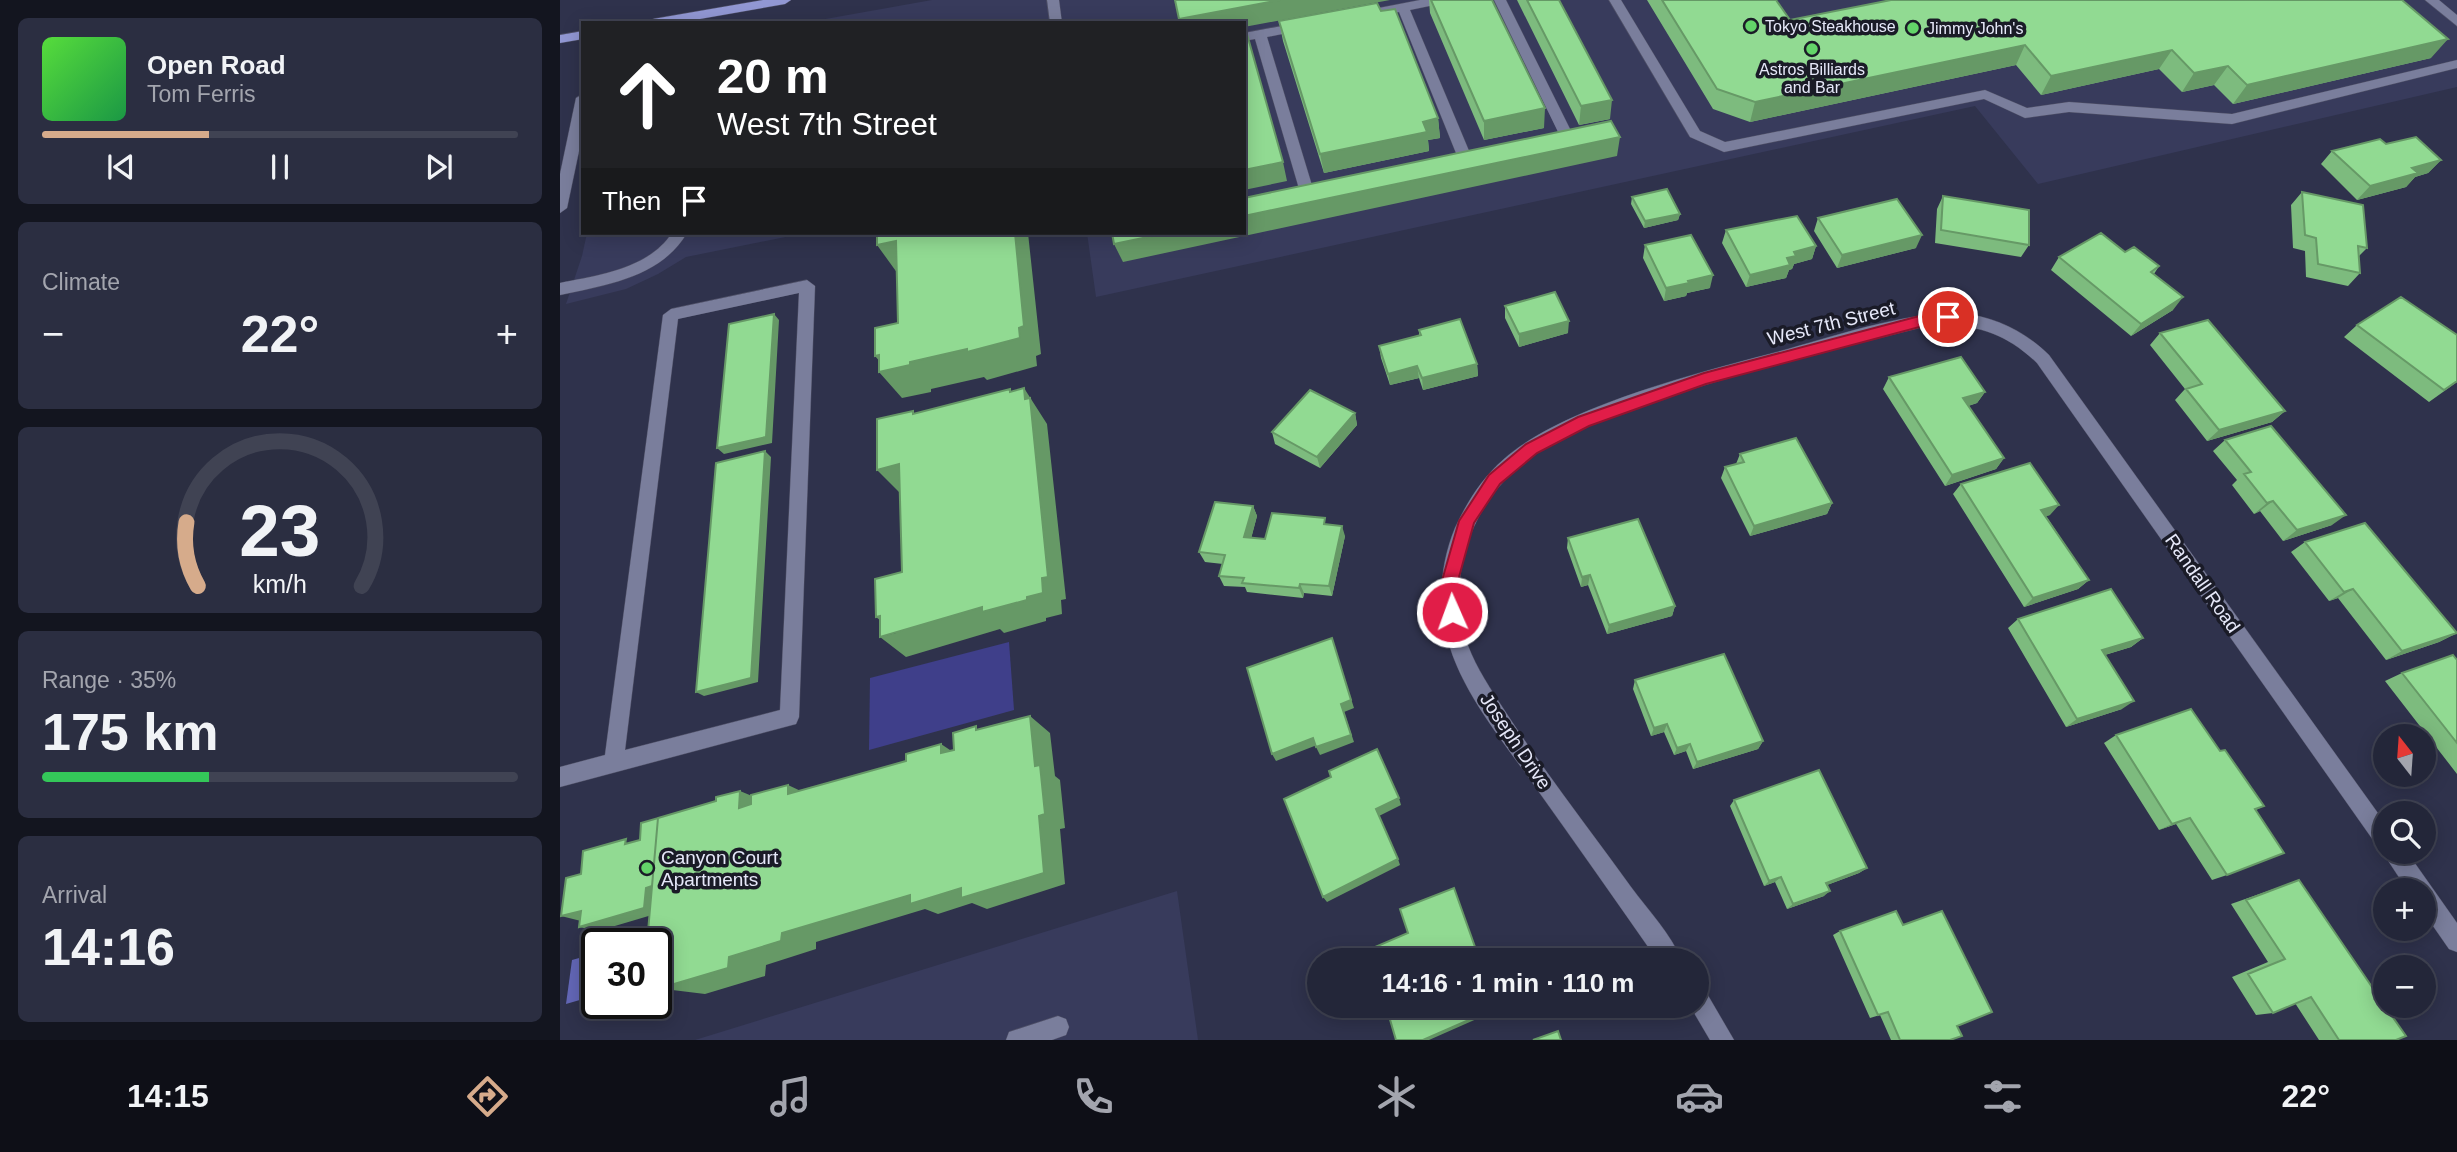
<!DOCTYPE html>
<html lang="en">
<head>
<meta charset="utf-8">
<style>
  body { margin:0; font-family:Arial,sans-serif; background:#2b2e41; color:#f1f3f6; height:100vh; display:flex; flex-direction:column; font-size:26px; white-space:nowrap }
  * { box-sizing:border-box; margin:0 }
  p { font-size:23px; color:#a3a5ae }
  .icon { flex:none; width:38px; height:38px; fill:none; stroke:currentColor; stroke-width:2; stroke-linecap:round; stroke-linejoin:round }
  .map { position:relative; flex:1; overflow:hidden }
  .details { display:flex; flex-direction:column; gap:18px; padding:18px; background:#13151f; width:560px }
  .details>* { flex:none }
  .banner { position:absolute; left:21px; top:21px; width:665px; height:214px; border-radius:0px; box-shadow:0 4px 18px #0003,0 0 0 2px #404353; background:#202124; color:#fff; overflow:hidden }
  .needle { width:46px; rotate:343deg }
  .tools { position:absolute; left:1813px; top:724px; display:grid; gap:14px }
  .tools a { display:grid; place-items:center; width:63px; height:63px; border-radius:50%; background:#232639; box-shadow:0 4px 18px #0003,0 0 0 2px #404353; font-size:35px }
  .speed { position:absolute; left:21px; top:928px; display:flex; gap:14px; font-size:35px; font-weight:700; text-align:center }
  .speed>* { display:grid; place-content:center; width:91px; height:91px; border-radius:50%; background:#232639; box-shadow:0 4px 18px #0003,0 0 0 2px #404353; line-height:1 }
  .speed .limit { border:4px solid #111; border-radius:10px; background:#fff; color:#111 }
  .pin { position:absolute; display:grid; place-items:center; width:60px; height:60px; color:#fff; margin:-30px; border:4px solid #fff; border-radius:50%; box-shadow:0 2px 7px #0007 }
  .me { position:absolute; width:77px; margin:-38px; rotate:358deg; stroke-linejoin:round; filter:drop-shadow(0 0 5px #0008) }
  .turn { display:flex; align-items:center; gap:24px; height:147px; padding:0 21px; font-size:32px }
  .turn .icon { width:91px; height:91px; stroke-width:2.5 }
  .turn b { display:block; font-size:49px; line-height:60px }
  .then { display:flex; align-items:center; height:66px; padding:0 21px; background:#0003; gap:14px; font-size:26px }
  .big { font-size:52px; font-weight:700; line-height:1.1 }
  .details .widget { flex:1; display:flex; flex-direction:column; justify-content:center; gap:10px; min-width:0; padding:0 24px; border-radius:10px; background:#2b2e41 }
  .details .dial { align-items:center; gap:0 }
  .dial svg { height:182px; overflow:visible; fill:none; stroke:#404353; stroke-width:7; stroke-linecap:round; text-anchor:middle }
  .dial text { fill:#f1f3f6; stroke:none }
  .song { display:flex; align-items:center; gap:21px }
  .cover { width:84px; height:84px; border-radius:10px; background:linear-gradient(135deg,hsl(110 70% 55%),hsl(140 70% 35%)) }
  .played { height:7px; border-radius:4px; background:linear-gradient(90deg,#d6ab8b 35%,#404353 35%) }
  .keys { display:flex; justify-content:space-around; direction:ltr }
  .heat { display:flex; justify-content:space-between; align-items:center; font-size:38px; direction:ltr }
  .charge { height:10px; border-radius:5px; background:linear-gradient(90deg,#34c759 35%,#404353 0) }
  .trip { position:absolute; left:747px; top:948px; width:402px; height:70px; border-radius:35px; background:#232639; box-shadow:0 4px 18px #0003,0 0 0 2px #404353; font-weight:700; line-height:70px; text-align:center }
  .dock { display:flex; height:112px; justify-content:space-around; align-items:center; background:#0e0f17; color:#a3a5ae }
  .dock .icon { width:49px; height:49px }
  .dock .selected { color:#d6ab8b }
  .dock b { font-size:32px; color:#f1f3f6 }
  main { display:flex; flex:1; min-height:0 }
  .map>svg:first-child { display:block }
  .built { fill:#383b5c }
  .green { fill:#3f3f8a }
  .water { fill:#6367b7 }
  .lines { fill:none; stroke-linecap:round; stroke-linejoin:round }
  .lane-casing { stroke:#4e4f65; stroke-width:1 }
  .street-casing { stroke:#4e4f65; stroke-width:1 }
  .primary-casing { stroke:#4e4f65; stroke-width:1 }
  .lane { fill:#7a7e9c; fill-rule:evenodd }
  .street { fill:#7a7e9c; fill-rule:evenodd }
  .primary { fill:#9197d3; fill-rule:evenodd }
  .wall { fill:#7dbb7e }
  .shaded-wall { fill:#696 }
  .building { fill:#91da92; stroke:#696; stroke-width:2 }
  .route { fill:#e11d48; stroke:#92132f; stroke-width:2 }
  .poi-dot { fill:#63d469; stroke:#1a1b27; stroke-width:2.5 }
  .labels { text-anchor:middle; stroke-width:7; stroke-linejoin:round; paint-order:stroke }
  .far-poi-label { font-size:16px; fill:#e6e8f9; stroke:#1a1b27; text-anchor:start }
  .street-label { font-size:19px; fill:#e6e8f9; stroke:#1a1b27 }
  .poi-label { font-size:19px; fill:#e6e8f9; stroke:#1a1b27; text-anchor:start }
</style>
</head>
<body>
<main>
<section class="details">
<div class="widget">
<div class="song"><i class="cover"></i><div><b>Open Road</b><p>Tom Ferris</p></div></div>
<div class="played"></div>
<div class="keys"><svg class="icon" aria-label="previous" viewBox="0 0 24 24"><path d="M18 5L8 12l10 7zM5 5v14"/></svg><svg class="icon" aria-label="pause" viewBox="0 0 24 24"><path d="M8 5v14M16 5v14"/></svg><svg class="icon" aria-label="next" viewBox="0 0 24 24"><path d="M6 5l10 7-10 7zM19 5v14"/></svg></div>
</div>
<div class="widget"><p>Climate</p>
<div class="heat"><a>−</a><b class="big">22°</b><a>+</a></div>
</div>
<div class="widget dial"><svg viewBox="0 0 100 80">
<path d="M14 69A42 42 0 1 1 86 69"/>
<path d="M14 69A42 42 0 0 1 9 41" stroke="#d6ab8b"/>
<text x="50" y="56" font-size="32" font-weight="700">23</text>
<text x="50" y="72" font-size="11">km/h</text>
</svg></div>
<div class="widget"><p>Range · 35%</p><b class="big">175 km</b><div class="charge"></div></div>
<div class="widget"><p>Arrival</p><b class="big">14:16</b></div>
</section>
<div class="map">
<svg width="1897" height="1040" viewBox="0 0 1897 1040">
  <rect width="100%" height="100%" fill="#2f324c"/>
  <path class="built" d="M372,0H1897V87L1478,184L1415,106L536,297L527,233H684V23H243Z
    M27,233H245L126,257L98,274L66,289L6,304L22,256Z
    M617,891L638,1040H135Z"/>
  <path class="green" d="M449,642L454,710L309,750L310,678Z"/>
  <path class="water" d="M37,953V995L6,1004L12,960Z"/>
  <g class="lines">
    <g class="lane-casing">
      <path id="lane" d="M487,0H499L502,23H490Z
        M860,0H886L884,3L850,10L912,158L910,161H900L898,158L839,12L798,20L792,16L798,12Z
        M934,0H946L1014,137L1012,140L992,145L985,140L987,137L999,134Z
        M1049,0H1061L1140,131L1165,142L1425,90L1467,108L1509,102L1672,114L1897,60V68L1672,124L1509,112L1465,118L1424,99L1164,152L1130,137Z
        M1865,0H1879L1897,15V26Z
        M743,22L749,26L747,29L707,37L754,192L747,197L740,192L695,39L684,41V33Z
        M112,233H127C101,277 47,285 0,295V283C39,275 88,269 112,233Z
        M247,280L255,286L239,717L236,724L0,787V767L45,755L103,315L111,309ZM239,293L220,710L65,750L118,319Z
        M498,1016L506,1019L509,1027L506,1035L492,1040H446L449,1032Z"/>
    </g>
    <g class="street-casing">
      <path id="street" d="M23,94V132L7,208L0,213V174L16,98Z
        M1400,313C1435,317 1463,330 1489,355L1825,823V852H1847L1897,923V952L1889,949L1864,913V891H1848L1827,859L1824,850L1818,847L1477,363C1445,332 1412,322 1367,326C1275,349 1182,371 1092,402C1046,418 998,434 960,466C911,506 887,576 905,637C912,660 926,682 939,702C980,766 1027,826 1071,887C1088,910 1111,934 1122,961H1098C1057,902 1016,844 974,785C941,738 896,686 885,628C878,594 882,560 895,528C907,502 922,478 944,459C1002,407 1141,372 1217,352C1272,337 1344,312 1400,313Z
        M1138,989L1146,992L1174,1040H1150L1130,1006H1138Z"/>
    </g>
    <g class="primary-casing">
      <path id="primary" d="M203,0H231L225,4L117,23H87L93,19Z
        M23,31V39L0,43V35Z"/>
    </g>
    <use href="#lane" class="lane"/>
    <use href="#street" class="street"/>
    <use href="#primary" class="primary"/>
  </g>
  <path class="wall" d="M869,0H932L984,128L924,140L870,13Z
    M957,0H999L1050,119L1019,125Z
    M1087,0H1216L1230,20L1871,58L1673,104L1654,85L1622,92L1599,69L1481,95L1456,65L1190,122L1153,109Z
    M821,11L878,118L880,138L868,140L869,151L764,173L723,41L719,21Z
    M1826,144L1881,160L1868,173L1855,177L1846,187L1797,200L1761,164L1772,151Z
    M1742,192L1807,248L1799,256L1800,273L1788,286L1746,277L1745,251L1733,248L1731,205Z
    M1383,196L1469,245L1461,257L1375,243L1377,209Z
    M1072,197L1120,214L1118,220L1084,228L1071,204Z
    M1258,218L1356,248L1277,268L1254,231Z
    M1166,230L1256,246L1252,259L1234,264L1232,269L1229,270L1226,278L1186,287L1162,243Z
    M1085,245L1150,288L1127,293L1126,296L1104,301L1083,258Z
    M1565,252L1599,266L1594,274L1613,310L1571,336L1491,270L1499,257Z
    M945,306L1008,333L959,347L945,318Z
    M1797,325L1897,335V382L1869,402L1784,337Z
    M859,330L917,364L918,376L863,390L859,378L830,385L821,358L819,346L859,336Z
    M1600,333L1725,411L1712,422L1647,441L1615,400L1625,389L1590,345Z
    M1329,377L1425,392L1417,403L1408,406L1444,458L1436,469L1385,486L1323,389Z
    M795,413L797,425L760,468L715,444L712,432Z
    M1665,440L1772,525L1723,541L1700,511L1694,514L1672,485L1677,480L1653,451Z
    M1180,454L1272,503L1267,514L1190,536L1161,478L1165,467L1176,464Z
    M1401,484L1490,515L1486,516L1529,580L1518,589L1464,607L1393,494Z
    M693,506L697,516L691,538L705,539L767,525L785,536L772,596L744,593L743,598L687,592L685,587L664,586L659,576L663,564L645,562L639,552Z
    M1008,538L1115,606L1112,616L1047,634L1028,585L1021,587L1007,548Z
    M1745,542L1897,633L1879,642L1826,660L1778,598L1769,601L1731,552Z
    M1458,619L1583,638L1571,647L1545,655L1562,709L1506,727L1448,628Z
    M1897,660V774L1825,681L1842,673Z
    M1075,680L1203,741L1198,749L1133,769L1126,751L1114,755L1104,732L1091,736L1073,689Z
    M1556,735L1660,751L1704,806L1696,810L1667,875L1652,880L1616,824L1599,830L1544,743Z
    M1174,800L1307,868L1299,873L1267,885L1264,896L1227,909L1215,882L1204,886L1170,806Z
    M1739,880L1836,1040H1759L1735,1003L1713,1013L1696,1015L1672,977L1708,962L1671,904Z
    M1343,925L1397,1026L1390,1040H1331L1320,1015L1310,1018L1273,935L1280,931Z"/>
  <path class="shaded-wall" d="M720,0H830L684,27V23H620L619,19Z
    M1888,39L1871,58L1673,104L1687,85Z
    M1465,45L1456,65L1190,122L1195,102Z
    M1612,50L1599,69L1481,95L1491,76Z
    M1668,66L1654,85L1622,92L1634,73Z
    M1052,100L1050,119L1019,125L1021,106Z
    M985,108L984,128L924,140V121Z
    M878,118L880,138L868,140L869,151L764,173L760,154L863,122Z
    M1060,137L1057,156L563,262L554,244L607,233H684V216Z
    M1881,160L1868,173L1855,177L1846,187L1797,200L1810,186L1852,168Z
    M723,162L727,181L684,190V170Z
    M1120,214L1118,220L1084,228L1085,221Z
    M455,233H468L481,354L476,356L477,366L427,380L424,377L371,389V392L342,398L319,372L327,370L315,356L319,355L350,362Z
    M1362,235L1356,248L1277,268L1282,255Z
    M336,241L338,274L317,245Z
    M1256,246L1252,259L1234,264L1232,269L1229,270L1226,278L1186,287L1190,275L1227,258L1234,252Z
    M1153,275L1150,288L1127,293L1126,296L1104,301L1106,288L1128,281Z
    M1623,297L1613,310L1571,336L1581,324Z
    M214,314L219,320L212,443L164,454L157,448Z
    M1009,321L1008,333L959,347V334Z
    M917,364L918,376L863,390L862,378Z
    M857,366L859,378L830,385L828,374Z
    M464,388L487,424L506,599L501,600L502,614L486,618V621L444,633L440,629L346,657L320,637L336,633L316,617L465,399Z
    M1425,392L1417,403L1396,410L1403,398Z
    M1725,411L1712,422L1647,441L1659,430Z
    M795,413L797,425L760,468L757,457Z
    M205,451L211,457L198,682L144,696L136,692Z
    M1444,458L1436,469L1385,486L1392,475Z
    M339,464L341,494L317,470Z
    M1713,501L1700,511L1694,514L1707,503Z
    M1272,503L1267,514L1190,536L1194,526Z
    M1499,505L1490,515L1472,520L1481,510Z
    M693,506L697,516L689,547L684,537Z
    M1786,515L1772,525L1723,541L1737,530Z
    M782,526L785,536L772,596L769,586Z
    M1030,575L1028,585L1021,587L1022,577Z
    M1529,580L1518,589L1464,607L1473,598Z
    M740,584L744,593L743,598L739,588Z
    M1793,589L1778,598L1769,601L1784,592Z
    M1115,606L1112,616L1047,634L1049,625Z
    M1897,633L1879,642L1826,660L1842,651Z
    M772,638L794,708L784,712L794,742L760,755L756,747L781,704Z
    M1583,638L1571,647L1531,659L1542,650Z
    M1574,701L1562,709L1506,727L1517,719Z
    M470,716L490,733L495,776L500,780L505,828L500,829L505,884L427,909L412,903L378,914L365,909L256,942V949L206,965L205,976L145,994L96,988V981L222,933L475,766Z
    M1107,724L1104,732L1091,736L1094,728Z
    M753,738L757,745L716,761L712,754Z
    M1203,741L1198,749L1133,769L1137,762Z
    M381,744L405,760L381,753Z
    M1130,744L1126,751L1114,755L1117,748Z
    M228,785L260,800L228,794Z
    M180,791L214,805L179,808Z
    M839,798L841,805L819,816L816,809Z
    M1630,818L1616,824L1599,830L1612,824Z
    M838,859L840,865L767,902L763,897Z
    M1307,868L1299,873L1259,888L1266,883Z
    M1221,877L1215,882L1204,886L1209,881Z
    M115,880L102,912L38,931L19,927L86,888Z
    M1270,891L1264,896L1227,909L1233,904Z
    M21,911V921L1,916Z
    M936,1008L937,1010L869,1040H863Z"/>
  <path class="building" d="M615,0H720L619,19Z
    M871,0H932L985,108L924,121Z
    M967,0H999L1052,100L1021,106Z
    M1102,0H1216L1230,20L1331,0H1842L1888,39L1687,85L1668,66L1634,73L1612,50L1491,76L1465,45L1195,102L1157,89Z
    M817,3L821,11L835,9L878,118L863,122L867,132L760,154L719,21Z
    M685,27L723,162L684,170V28Z
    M1051,121L1060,137L684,216V198Z
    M1856,137L1881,160L1852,168L1858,173L1810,186L1772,151L1820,139L1826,144Z
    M1107,189L1120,214L1085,221L1072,197Z
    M1742,192L1803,205L1807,248L1798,246L1800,273L1758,264L1756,238L1745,235Z
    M1383,196L1469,210V245L1381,230Z
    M1337,199L1362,235L1282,255L1258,218Z
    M1237,216L1256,246L1234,252L1236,256L1227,258L1230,265L1190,275L1166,230Z
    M317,233H455L464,326L459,328L460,338L407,352V349L350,362V365L319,372V355L315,356V328L338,323L336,241L317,245Z
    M552,233H607L554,244Z
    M1541,233L1565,252L1574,247L1599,266L1591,272L1623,297L1581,324L1499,257Z
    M1131,235L1153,275L1128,281L1129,283L1106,288L1085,245Z
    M995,292L1009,321L959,334L945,306Z
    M1841,297L1897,335V381L1884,390L1797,325Z
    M214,314L206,437L157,448L169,324Z
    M900,319L917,364L862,378L857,366L828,374L819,346L861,335L859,330Z
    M1648,320L1725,411L1659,430L1626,389L1642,384L1600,333Z
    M1401,357L1425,392L1403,398L1444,458L1392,475L1329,377Z
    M464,388L465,399L470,398L488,577L482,578L483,593L467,597V600L422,612V607L320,637V616L316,617L315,579L342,572L339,464L317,470V419L353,411V414L450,389V392Z
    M750,390L795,413L757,457L712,432Z
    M1711,426L1786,515L1737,530L1713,501L1707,503L1684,474L1691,472L1665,440Z
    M1236,438L1272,503L1194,526L1165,467L1184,462L1180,454Z
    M205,451L191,678L136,692L156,463Z
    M1470,463L1499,505L1481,510L1529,580L1473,598L1401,484Z
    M655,502L693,506L684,537L705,539L712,513L765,518L764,524L782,526L769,586L740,584L739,588L682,583L684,578L659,576L665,555L639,552Z
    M1078,519L1115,606L1049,625L1030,575L1022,577L1008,538Z
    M1805,523L1897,633L1842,651L1793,589L1784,592L1745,542Z
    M1551,589L1583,638L1542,650L1574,701L1517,719L1458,619Z
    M772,638L791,700L781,704L791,735L756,747L753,738L712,754L687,668Z
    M1164,654L1203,741L1137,762L1130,744L1117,748L1107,724L1094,728L1075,680Z
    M1893,655L1897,660V743L1842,673Z
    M1631,709L1660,751L1665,750L1704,806L1695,809L1724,853L1667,875L1630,818L1612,824L1556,735Z
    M470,716L475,766L480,765L485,814L479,816L484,873L401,898V888L350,904V895L222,933L221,941L169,957L168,968L104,987L105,979L96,981V943H87L98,818L156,801V797L180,791L179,808L191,804V795L228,785V794L346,761V754L381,744V753L394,750L393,733L416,726V730Z
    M817,749L839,798L816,809L838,859L763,897L724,799L771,777L769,771Z
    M1259,770L1307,868L1266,883L1270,891L1233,904L1221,877L1209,881L1174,800Z
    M98,818L92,886L86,888L84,908L19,927L21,911L1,916L6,878L21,874L23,851L66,839L65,844L80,840L81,823Z
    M1739,880L1825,1006L1846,1036L1836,1040H1779L1751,997L1713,1013L1688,974L1725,959L1686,900Z
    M894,888L920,961H812L808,950L848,933L840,909Z
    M1336,911L1343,925L1382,911L1432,1012L1397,1026L1402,1036L1390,1040H1340L1328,1012L1318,1015L1280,931Z
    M826,1006H936V1008L863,1040H836Z
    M998,1031L1001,1040H973Z"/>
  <path class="route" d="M1388,312L1395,317L1393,321L1367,325L1146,384L1029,426L977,453L940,484L914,523L899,577L900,612L898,617L892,619L886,617L883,577L899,521L929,475L966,444L1018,417L1144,373L1367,314Z"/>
  <g class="poi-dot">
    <circle cx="1191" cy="26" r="7"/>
    <circle cx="1353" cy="28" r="7"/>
    <circle cx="1252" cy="49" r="7"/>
    <circle cx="87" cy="868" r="7"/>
  </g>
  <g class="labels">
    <g class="far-poi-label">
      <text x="1205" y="32">Tokyo Steakhouse</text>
      <text x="1367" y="34">Jimmy John's</text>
      <text x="1252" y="75" text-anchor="middle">Astros Billiards<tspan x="1252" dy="18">and Bar</tspan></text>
    </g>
    <g class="street-label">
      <text transform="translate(1271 323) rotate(-14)" y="7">West 7th Street</text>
      <text transform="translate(1643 583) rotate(55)" y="7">Randall Road</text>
      <text transform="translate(956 741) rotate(56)" y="7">Joseph Drive</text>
    </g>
    <g class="poi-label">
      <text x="101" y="864">Canyon Court<tspan x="101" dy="22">Apartments</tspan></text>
    </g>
  </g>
</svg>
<div class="tools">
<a><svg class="needle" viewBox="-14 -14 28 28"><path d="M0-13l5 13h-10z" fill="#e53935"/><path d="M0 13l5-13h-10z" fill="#a3a5ae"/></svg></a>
<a><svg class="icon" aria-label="search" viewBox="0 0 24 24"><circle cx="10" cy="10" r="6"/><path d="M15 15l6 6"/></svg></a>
<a>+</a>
<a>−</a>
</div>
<div class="speed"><div class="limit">30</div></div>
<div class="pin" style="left:1388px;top:317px;background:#d93025"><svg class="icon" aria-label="arrive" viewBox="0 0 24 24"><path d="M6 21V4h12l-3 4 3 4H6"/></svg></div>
<svg class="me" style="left:892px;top:612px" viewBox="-20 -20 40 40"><circle r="17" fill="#e11d48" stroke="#fff" stroke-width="3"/><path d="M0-11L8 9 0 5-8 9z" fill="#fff"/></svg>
<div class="trip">14:16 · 1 min · 110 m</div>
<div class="banner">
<div class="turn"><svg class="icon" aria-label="ahead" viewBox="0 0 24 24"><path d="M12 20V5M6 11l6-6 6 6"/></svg><div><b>20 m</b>West 7th Street</div></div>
<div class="then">Then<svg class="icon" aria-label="arrive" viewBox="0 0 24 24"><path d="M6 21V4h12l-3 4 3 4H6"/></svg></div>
</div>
</div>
</main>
<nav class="dock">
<b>14:15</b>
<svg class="icon selected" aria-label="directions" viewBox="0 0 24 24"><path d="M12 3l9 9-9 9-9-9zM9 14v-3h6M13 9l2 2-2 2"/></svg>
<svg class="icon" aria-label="music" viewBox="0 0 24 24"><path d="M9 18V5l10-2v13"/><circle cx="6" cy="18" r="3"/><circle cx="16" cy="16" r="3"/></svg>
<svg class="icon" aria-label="phone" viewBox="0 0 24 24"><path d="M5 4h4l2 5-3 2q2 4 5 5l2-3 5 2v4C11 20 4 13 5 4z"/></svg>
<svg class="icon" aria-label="climate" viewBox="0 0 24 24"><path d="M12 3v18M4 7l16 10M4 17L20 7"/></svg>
<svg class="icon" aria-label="car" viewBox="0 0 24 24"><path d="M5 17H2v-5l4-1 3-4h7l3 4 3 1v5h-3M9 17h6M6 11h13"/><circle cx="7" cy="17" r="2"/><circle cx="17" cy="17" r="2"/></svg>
<svg class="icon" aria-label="filters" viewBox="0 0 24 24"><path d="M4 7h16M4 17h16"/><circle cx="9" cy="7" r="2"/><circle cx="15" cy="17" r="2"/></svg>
<b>22°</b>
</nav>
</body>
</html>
